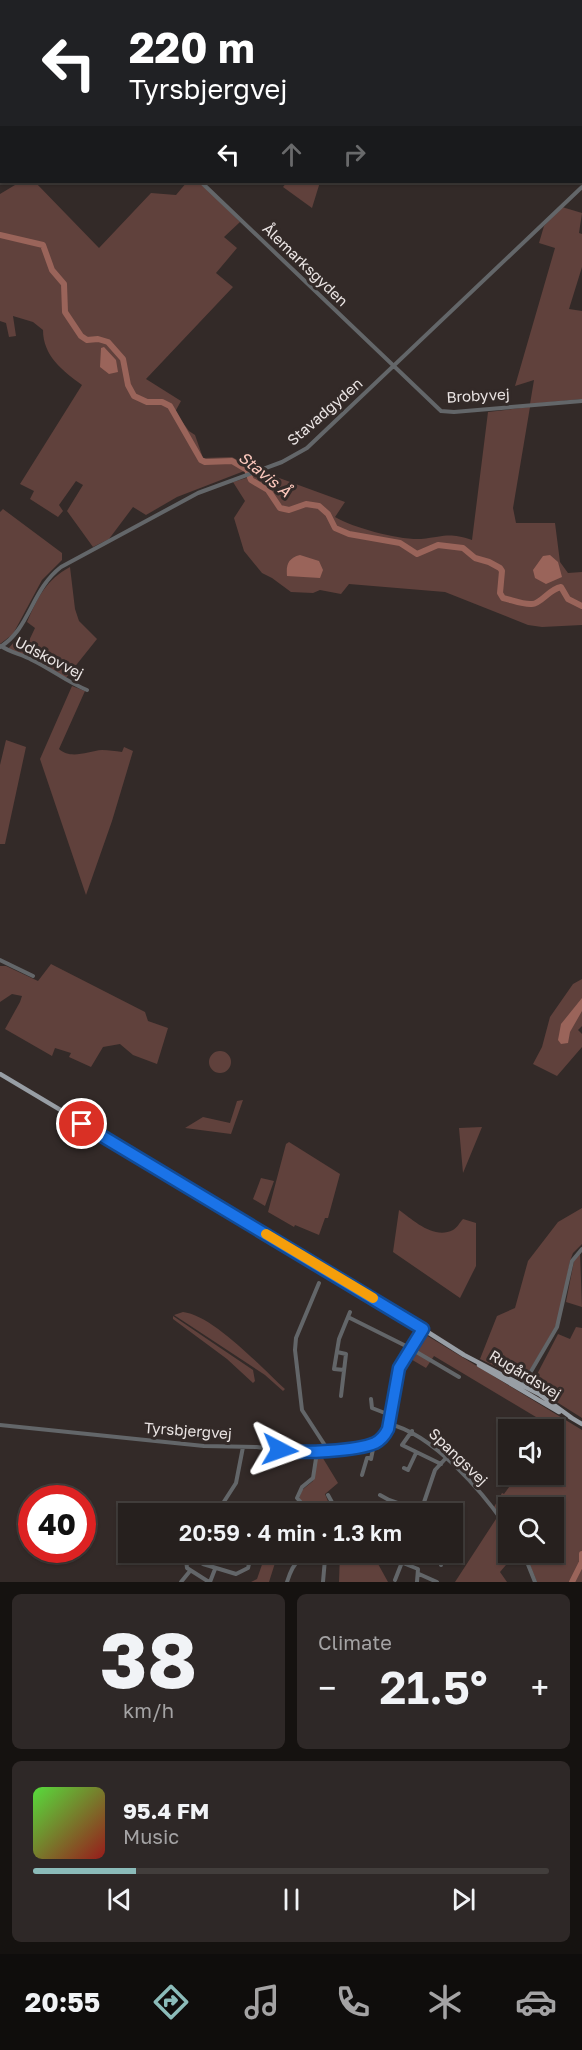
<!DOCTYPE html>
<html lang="en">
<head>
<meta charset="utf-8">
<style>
  body { margin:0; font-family:"Golos Text",sans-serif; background:#2e2827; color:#f1f3f6; height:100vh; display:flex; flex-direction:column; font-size:22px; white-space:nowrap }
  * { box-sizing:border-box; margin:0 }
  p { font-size:20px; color:#a4a3a4 }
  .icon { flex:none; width:33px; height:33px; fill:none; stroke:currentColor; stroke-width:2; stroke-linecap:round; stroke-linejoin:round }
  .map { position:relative; height:1582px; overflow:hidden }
  .sheet { display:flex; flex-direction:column; gap:12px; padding:12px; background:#151210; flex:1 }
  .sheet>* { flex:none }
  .banner { position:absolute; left:0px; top:0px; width:582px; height:183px; box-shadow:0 2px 4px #0004,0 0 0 2px #423e3c; background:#202124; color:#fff; overflow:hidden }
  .buttons { position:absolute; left:498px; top:1419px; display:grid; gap:12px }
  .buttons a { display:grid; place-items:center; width:66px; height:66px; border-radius:0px; background:#26201e; box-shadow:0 2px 4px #0004,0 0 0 2px #423e3c; font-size:30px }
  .speed { position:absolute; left:18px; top:1485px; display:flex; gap:12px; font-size:30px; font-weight:700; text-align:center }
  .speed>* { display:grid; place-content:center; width:78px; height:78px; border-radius:50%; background:#26201e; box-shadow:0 2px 4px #0004,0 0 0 2px #423e3c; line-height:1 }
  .speed .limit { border:9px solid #d22; background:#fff; color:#111 }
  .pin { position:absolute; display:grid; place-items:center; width:51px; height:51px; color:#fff; margin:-26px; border:3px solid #fff; border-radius:50%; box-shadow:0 2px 6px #0007 }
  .me { position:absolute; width:66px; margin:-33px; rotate:94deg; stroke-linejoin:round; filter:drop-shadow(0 0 4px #0008) }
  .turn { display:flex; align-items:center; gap:21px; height:126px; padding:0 30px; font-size:27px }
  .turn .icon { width:78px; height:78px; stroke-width:2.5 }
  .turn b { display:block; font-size:42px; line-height:51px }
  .lanes { display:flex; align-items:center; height:57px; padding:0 30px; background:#0003; justify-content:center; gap:30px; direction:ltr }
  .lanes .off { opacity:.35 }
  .big { font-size:45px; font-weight:600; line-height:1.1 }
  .sheet .tile { flex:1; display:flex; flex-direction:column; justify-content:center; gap:9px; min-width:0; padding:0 21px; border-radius:9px; background:#2e2827 }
  .sheet .dial { align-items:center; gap:0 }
  .dial b { font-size:78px; line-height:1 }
  .song { display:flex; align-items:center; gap:18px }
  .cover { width:72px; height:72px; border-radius:9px; background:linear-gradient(135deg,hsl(110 70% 55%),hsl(0 70% 35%)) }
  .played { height:6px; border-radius:3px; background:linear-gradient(90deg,#8bbbb9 20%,#423e3c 20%) }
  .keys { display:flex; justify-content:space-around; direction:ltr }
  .heat { display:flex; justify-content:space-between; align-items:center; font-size:33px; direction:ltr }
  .sheet .tiles { flex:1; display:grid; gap:12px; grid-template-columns:1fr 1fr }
  .tile:last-child { grid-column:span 2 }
  .trip { position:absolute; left:118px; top:1503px; width:345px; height:60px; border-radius:0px; background:#26201e; box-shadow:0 2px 4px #0004,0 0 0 2px #423e3c; font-weight:600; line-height:60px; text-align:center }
  .dock { display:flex; height:96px; justify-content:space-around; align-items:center; background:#0f0d0c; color:#a4a3a4 }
  .dock .icon { width:42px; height:42px }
  .dock .current { color:#8bbbb9 }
  .dock b { font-size:27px; color:#f1f3f6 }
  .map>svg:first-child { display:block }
  .green { fill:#60413c }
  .water { fill:#9a645a }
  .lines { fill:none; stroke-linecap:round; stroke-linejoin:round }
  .river { stroke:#9a645a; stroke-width:6 }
  .minor { stroke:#636669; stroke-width:4 }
  .major { stroke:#989ea5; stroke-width:4.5 }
  .route-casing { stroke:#114b97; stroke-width:15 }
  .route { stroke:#1a73e8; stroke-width:10 }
  .slow { stroke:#f59e0b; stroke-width:10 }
  .labels { text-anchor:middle; stroke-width:6; stroke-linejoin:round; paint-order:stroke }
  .street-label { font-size:15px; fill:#eae4e3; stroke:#332a28 }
  .water-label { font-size:16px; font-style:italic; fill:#fbc7bc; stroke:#332a28 }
</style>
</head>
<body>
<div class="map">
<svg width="582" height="1582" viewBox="0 0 582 1582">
  <rect width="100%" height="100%" fill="#332a28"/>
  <path class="green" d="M20,182H35L99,248L151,193L176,195L187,182H200L240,222L224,237L237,248L216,273L233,287L146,379L181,401L175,412L189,431L195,435L203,458L232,457L252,468L177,497L146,515L133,507L109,539L93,547L67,511L83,485L76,481L59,505L63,511L58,517L30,499L34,491L20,484L82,385C63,371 43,356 43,330L33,322L13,316L16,336L9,337L6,323L0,321V194Z
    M287,182H320L312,208L283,187Z
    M562,207L582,213L579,233L582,234V267L569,309L582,311V399L530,404L534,380L515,386L555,248L539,243L544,226Z
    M530,407L513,508L516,523H555L560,562L568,573L582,572V625L542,627L528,625L445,592L349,584L341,594L320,590L313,593L291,592L272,578L262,573L244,551L234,518L245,501L233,482L259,474V480L267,483L271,475L345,502L335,517C354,528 398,540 421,539C445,537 447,532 472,540L488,412Z
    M3,509L62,553V560L42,580L13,634L0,644V512Z
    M70,567L75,609L79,621L97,639L65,679L37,660L8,649L14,642L26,647L35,628L27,622C38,597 46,580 70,567Z
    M72,686L85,691L59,749C71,760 88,751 102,750C109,750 115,751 122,752L124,747L133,751L112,821L86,895L40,759Z
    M6,740L26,747L5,844H0V765Z
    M51,964L145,1012L148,1021L168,1028L157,1064L133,1055L120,1044L103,1047L91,1067L69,1057L71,1053L55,1048L52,1056L5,1029L20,1002L22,996L12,994L0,1002V966H6L38,981Z
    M582,979V1026L578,1030L582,1034V1047L557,1076L533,1064L542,1047L550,1017L573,984Z
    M209 1062a11 11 0 1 1 22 0a11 11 0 1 1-22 0Z
    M243,1100L231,1134L185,1128L203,1117L230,1123L237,1101Z
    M482,1127L463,1173L459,1128Z
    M289,1142L340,1174L328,1218H325L319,1235L295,1225L294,1227L268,1212L286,1144Z
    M261,1178L274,1181L265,1206L253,1199Z
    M582,1208V1244L573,1253L570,1261L559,1320L527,1375L521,1379L480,1359L497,1316L515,1308L528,1261L558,1222Z
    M399,1210C413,1220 434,1240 453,1230C457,1228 460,1222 463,1219L476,1223V1266L460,1298L393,1252Z
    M580,1253L582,1307L566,1302L574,1261Z
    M183,1312C213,1315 263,1369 285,1389L283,1391L265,1375L174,1315Z
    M173,1316L253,1370L255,1381L253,1383L227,1359L173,1319Z
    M576,1327L582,1328V1418L533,1387V1382L558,1334L570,1339Z
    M426,1335L582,1430V1582H537L525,1553L554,1552V1508H508V1524L494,1507L502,1493L504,1494L518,1475L554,1474V1430L542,1429L546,1423L434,1356L426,1368L409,1358Z
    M318,1455H321L338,1483L325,1494L332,1511L328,1512L303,1505L299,1499L302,1490L313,1481Z
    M496,1519L508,1534V1552L516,1553L500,1572L507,1582H455Z
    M263,1553H284L275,1563L269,1582H251L257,1579L265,1556Z
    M340,1553H372L388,1582H339Z"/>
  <path class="water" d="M104,347L116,360L118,372L109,374L100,367L101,348Z
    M300,555L319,561L323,570L320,578L287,576C286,565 288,558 300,555Z
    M550,555L558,562L562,577L546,584L535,578L533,570L543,556Z
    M582,998V1011L570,1032L568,1043L561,1044L558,1040L561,1024Z"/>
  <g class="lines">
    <path class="river" d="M0,235L43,245L52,270L64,284L65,312L81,336L87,340L98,339L108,342L123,359L128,385L134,396L147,402H162L170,406L201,460L205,462L232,461L247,470L251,480L268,490L280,508L289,510L306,504L319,506L328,514L335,528L349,534L400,543L417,554L438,545L463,548L475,558L489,562L500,568L502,571L500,593L503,598C512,600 524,605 532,604C541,604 549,589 561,587L568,599L582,606
      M572,1582L582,1562V1554"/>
    <path class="minor" d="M11,0L13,2
      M201,182L441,411L454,412L582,401
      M1,646C11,653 22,654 32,660C51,669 67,682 87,690
      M0,647C30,629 31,590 61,567L198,493L282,462L307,448L582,187
      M0,960L33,976
      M319,1283L296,1338L295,1350L302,1410L328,1450
      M348,1317L408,1347L459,1377
      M337,1352L346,1354L341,1396
      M344,1370L334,1369L339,1339L350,1312
      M523,1385L557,1327L572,1261L582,1249
      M371,1399L372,1408L390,1415
      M389,1424C433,1434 483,1492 508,1529
      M0,1425L204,1446L257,1447L299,1453L368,1445L378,1441L386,1433L399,1368L423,1329
      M412,1431L402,1445L441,1464
      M317,1452L313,1478L302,1487L297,1498L305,1507L327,1514
      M371,1459L374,1444
      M404,1468L408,1470L416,1453
      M362,1475L367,1458H370
      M328,1495L334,1506V1514
      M380,1495L389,1500
      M216,1514L236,1483L243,1447
      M384,1514L389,1500L428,1514
      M420,1514L435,1470L446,1458
      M191,1552L186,1560L187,1568L209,1582
      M208,1552L203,1564L236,1574L248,1568L252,1552
      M523,1552L535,1582
      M403,1563L418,1569L417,1582
      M441,1565L444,1552
      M419,1574L437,1582
      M395,1580L406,1552
      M181,1582L190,1571
      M210,1582L215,1569
      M287,1582C295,1556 300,1558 325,1559L323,1582"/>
    <path class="major" d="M0,1074L339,1276L464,1355L539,1394L572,1418
      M479,1365L559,1412
      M570,1417L582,1424"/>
  </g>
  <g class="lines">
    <g class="route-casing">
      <path id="route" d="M82,1124L423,1329L399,1368L388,1429C385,1435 381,1440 375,1443C357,1451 300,1454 280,1450"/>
    </g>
    <use href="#route" class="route"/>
    <path class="slow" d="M266,1234L373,1298"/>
  </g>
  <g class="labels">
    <g class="street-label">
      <text transform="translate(305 265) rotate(44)" y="5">Ålemarksgyden</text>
      <text transform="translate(478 396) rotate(-3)" y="5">Brobyvej</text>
      <text transform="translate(325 412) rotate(-41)" y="5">Stavadgyden</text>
      <text transform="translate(49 658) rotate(27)" y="5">Udskovvej</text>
      <text transform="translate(525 1375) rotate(31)" y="5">Rugårdsvej</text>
      <text transform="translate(188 1431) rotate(4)" y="5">Tyrsbjergvej</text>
      <text transform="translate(458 1457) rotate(44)" y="5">Spangsvej</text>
    </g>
    <g class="water-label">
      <text transform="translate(265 474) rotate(39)" y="6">Stavis Å</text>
    </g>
  </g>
</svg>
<div class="buttons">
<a><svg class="icon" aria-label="sound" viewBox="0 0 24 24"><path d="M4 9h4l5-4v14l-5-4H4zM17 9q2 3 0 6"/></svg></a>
<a><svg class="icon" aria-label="search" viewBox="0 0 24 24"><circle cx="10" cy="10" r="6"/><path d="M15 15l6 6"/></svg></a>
</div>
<div class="speed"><div class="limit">40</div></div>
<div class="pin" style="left:82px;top:1124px;background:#d93025"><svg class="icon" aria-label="arrive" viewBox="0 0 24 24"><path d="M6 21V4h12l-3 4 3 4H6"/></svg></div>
<svg class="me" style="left:280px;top:1450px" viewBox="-20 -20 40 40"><path d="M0-17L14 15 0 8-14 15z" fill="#1a73e8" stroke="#fff" stroke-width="4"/></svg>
<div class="trip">20:59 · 4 min · 1.3 km</div>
<div class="banner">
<div class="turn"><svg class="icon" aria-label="left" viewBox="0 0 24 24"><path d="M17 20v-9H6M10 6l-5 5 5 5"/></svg><div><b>220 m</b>Tyrsbjergvej</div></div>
<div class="lanes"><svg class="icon" aria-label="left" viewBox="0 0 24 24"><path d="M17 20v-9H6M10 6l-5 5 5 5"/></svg><svg class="icon off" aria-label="ahead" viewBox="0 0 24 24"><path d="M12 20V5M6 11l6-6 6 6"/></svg><svg class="icon off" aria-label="right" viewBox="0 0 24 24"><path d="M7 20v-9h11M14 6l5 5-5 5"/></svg></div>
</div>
</div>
<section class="sheet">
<div class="tiles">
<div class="tile dial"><b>38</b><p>km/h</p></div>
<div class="tile"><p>Climate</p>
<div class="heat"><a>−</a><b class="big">21.5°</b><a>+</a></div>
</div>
<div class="tile">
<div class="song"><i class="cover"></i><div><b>95.4 FM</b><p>Music</p></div></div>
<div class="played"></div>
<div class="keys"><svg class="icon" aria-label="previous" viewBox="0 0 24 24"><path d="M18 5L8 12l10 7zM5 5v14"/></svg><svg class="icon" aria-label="pause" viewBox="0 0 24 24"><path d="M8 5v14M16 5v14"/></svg><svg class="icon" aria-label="next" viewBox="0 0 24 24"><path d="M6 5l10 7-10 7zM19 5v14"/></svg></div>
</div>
</div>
</section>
<nav class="dock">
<b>20:55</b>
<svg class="icon current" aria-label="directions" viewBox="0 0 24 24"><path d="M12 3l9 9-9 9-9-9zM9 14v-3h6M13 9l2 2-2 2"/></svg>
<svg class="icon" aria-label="music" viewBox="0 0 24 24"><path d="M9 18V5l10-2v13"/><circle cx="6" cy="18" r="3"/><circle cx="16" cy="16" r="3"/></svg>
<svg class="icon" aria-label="phone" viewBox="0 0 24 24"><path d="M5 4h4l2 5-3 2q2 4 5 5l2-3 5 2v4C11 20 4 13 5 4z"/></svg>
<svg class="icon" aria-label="climate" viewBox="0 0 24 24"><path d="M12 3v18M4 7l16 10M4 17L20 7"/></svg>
<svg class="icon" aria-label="car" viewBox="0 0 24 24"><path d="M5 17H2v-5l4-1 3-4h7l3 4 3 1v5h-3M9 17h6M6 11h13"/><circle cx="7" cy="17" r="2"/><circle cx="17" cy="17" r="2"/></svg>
</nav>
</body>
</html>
